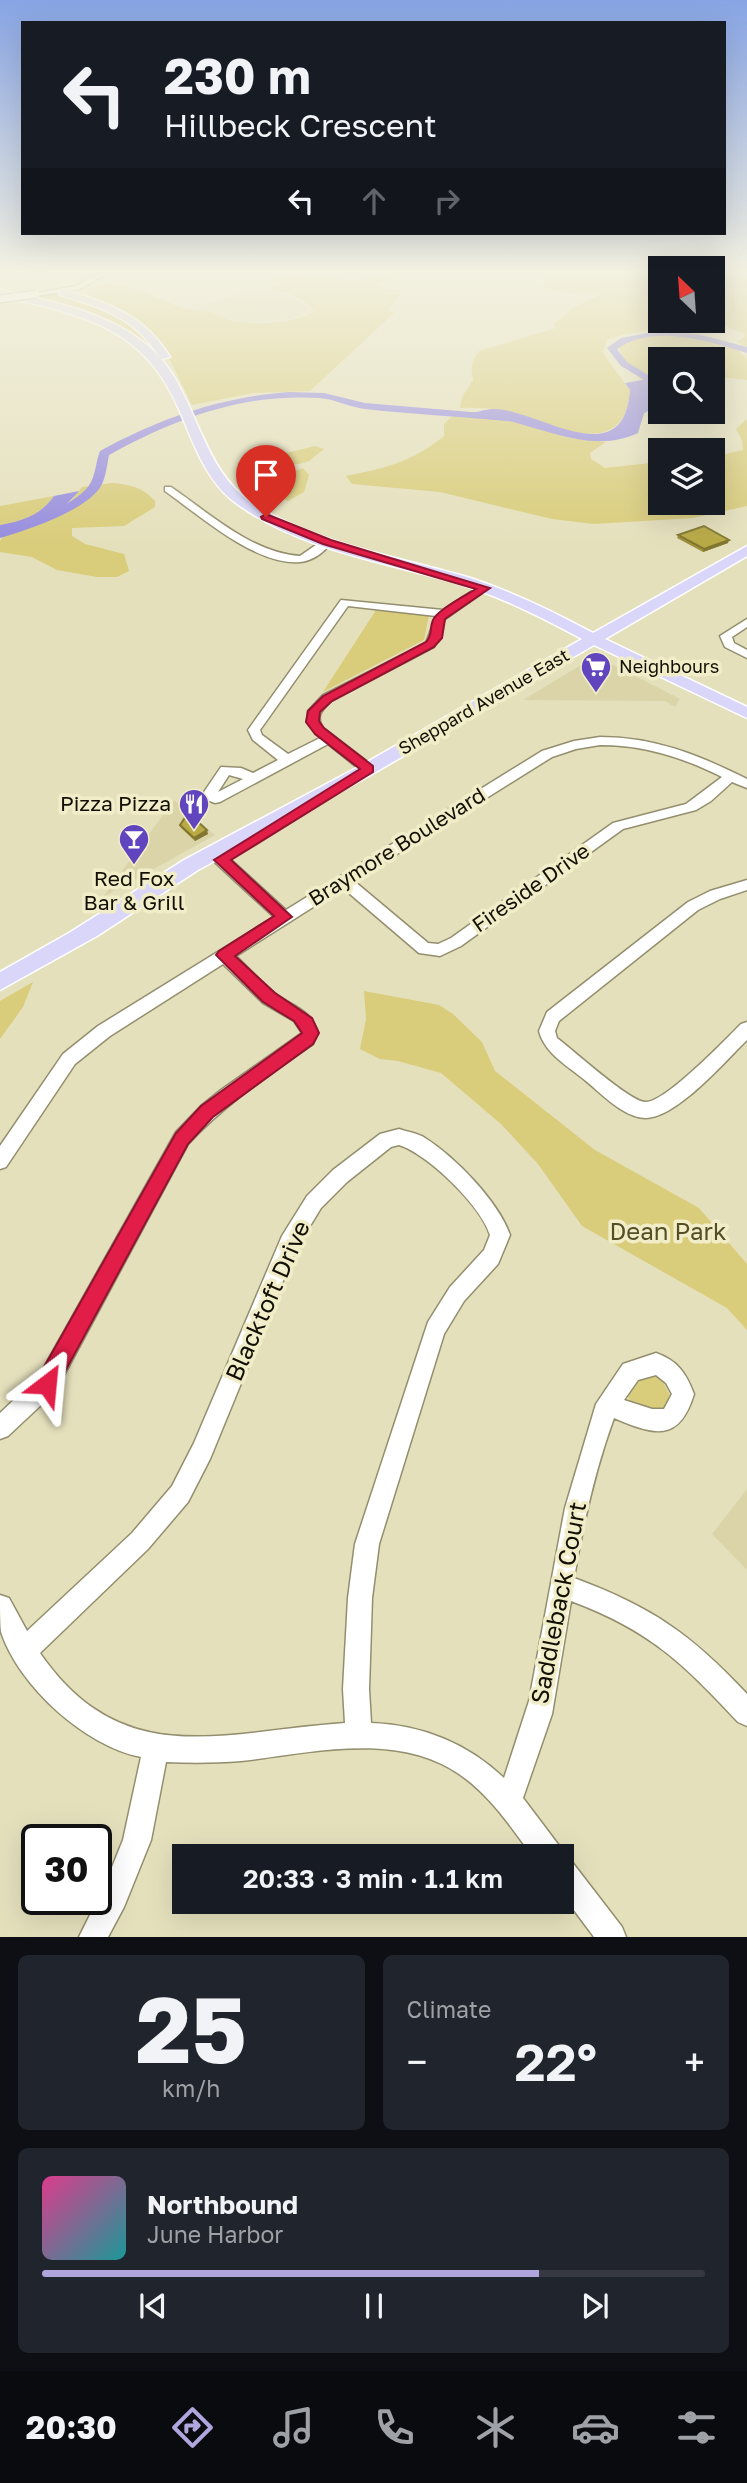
<!DOCTYPE html>
<html lang="en">
<head>
<meta charset="utf-8">
<style>
  body { margin:0; font-family:"Golos Text",sans-serif; background:#20242c; color:#f1f3f6; height:100vh; display:flex; flex-direction:column; font-size:26px; white-space:nowrap }
  * { box-sizing:border-box; margin:0 }
  p { font-size:23px; color:#9ea1a6 }
  .icon { flex:none; width:38px; height:38px; fill:none; stroke:currentColor; stroke-width:2; stroke-linecap:round; stroke-linejoin:round }
  .map { position:relative; height:1937px; overflow:hidden }
  .side { display:flex; flex-direction:column; gap:18px; padding:18px; background:#0d0f14; flex:1 }
  .side>* { flex:none }
  .top-card { position:absolute; left:21px; top:21px; width:705px; height:214px; border-radius:0px; box-shadow:0 7px 28px #0002; background:#171b24; color:#f1f3f6; overflow:hidden }
  .needle { width:46px; rotate:335deg }
  .fabs { position:absolute; left:648px; top:256px; display:grid; gap:14px }
  .fabs a { display:grid; place-items:center; width:77px; height:77px; border-radius:0px; background:#171b24; box-shadow:0 7px 28px #0002; font-size:35px }
  .speed { position:absolute; left:21px; top:1824px; display:flex; gap:14px; font-size:35px; font-weight:700; text-align:center }
  .speed>* { display:grid; place-content:center; width:91px; height:91px; border-radius:50%; background:#171b24; box-shadow:0 7px 28px #0002; line-height:1 }
  .speed .limit { border:4px solid #111; border-radius:10px; background:#fff; color:#111 }
  .pin { position:absolute; display:grid; place-items:center; width:60px; height:60px; color:#fff; margin:-72px -30px; border-radius:50% 50% 50% 0; rotate:-45deg; box-shadow:0 0 7px #0007 }
  .pin .icon { rotate:45deg }
  .me { position:absolute; width:77px; margin:-38px; rotate:29deg; stroke-linejoin:round; filter:drop-shadow(0 0 5px #0008) }
  .turn { display:flex; align-items:center; gap:24px; height:147px; padding:0 28px; font-size:32px }
  .turn .icon { width:91px; height:91px; stroke-width:2.5 }
  .turn b { display:block; font-size:49px; line-height:60px }
  .lanes { display:flex; align-items:center; height:66px; padding:0 28px; background:#0003; justify-content:center; gap:35px; direction:ltr }
  .lanes .off { opacity:.35 }
  .big { font-size:52px; font-weight:600; line-height:1.1 }
  .side .card { flex:1; display:flex; flex-direction:column; justify-content:center; gap:10px; min-width:0; padding:0 24px; border-radius:10px; background:#20242c }
  .side .dial { align-items:center; gap:0 }
  .dial b { font-size:91px; line-height:1 }
  .song { display:flex; align-items:center; gap:21px }
  .cover { width:84px; height:84px; border-radius:10px; background:linear-gradient(135deg,hsl(330 70% 55%),hsl(180 70% 35%)) }
  .played { height:7px; border-radius:4px; background:linear-gradient(90deg,#b0a5dd 75%,#363941 75%) }
  .keys { display:flex; justify-content:space-around; direction:ltr }
  .heat { display:flex; justify-content:space-between; align-items:center; font-size:38px; direction:ltr }
  .side .tiles { flex:1; display:grid; gap:18px; grid-template-columns:1fr 1fr }
  .card:last-child { grid-column:span 2 }
  .trip { position:absolute; left:172px; top:1844px; width:402px; height:70px; border-radius:0px; background:#171b24; box-shadow:0 7px 28px #0002; font-weight:600; line-height:70px; text-align:center }
  .tabs { display:flex; height:112px; justify-content:space-around; align-items:center; background:#090b0e; color:#9ea1a6 }
  .tabs .icon { width:49px; height:49px }
  .tabs .active { color:#b0a5dd }
  .tabs b { font-size:32px; color:#f1f3f6 }
  .map>svg:first-child { display:block }
  .built { fill:#dbd4a9 }
  .green { fill:#d9cc7a }
  .water { fill:#968cdf }
  .lines { fill:none; stroke-linecap:round; stroke-linejoin:round }
  .river { fill:#968cdf; fill-rule:evenodd }
  .minor-casing { stroke:#938e6d; stroke-width:3 }
  .major-casing { stroke:#fff; stroke-width:3 }
  .minor { fill:#fff; fill-rule:evenodd }
  .major { fill:#d9d6f9; fill-rule:evenodd }
  .minor-bridge-casing { stroke:#938e6d; stroke-width:9; stroke-linecap:butt }
  .minor-bridge { stroke:#fff; stroke-width:7 }
  .wall { fill:#9f923c }
  .shaded-wall { fill:#827731 }
  .building { fill:#b9aa46; stroke:#827731; stroke-width:2 }
  .route { fill:#e11d48; stroke:#92132f; stroke-width:2 }
  .labels { text-anchor:middle; stroke-width:7; stroke-linejoin:round; paint-order:stroke }
  .far-poi-label { font-size:18px; fill:#121004; stroke:#f2edc9; text-anchor:start }
  .far-street-label { font-size:18px; fill:#121004; stroke:#f2edc9 }
  .poi-label { font-size:21px; fill:#121004; stroke:#f2edc9; text-anchor:end }
  .street-label { font-size:21px; fill:#121004; stroke:#f2edc9 }
  .near-park-label { font-size:24px; fill:#544e24; stroke:#f2edc9 }
  .near-street-label { font-size:24px; fill:#121004; stroke:#f2edc9 }
</style>
</head>
<body>
<div class="map">
<svg width="747" height="1937" viewBox="0 0 747 1937">
  <rect width="100%" height="100%" fill="#e5e0bc"/>
  <path class="built" d="M260,287L287,295L314,311L288,319L243,323L196,308Z
    M596,656L680,699L675,707L665,701L523,700Z
    M174,800L215,835L103,897Z
    M747,1489V1570L712,1534Z"/>
  <path class="green" d="M554,273H660V320H712V273H747V348L737,342L746,336L743,333L716,323L673,321L652,326L647,331L624,334L607,340L603,352L605,356L630,390C625,466 547,422 504,411C490,408 474,407 460,408L462,397L473,380C470,369 472,360 479,351L556,328L554,324L573,308L602,294L569,293L540,287Z
    M325,275L344,280L402,277L377,284L386,289L403,290L389,310L394,313L310,391L253,393L192,405C173,367 164,337 126,313C114,306 96,304 87,294C101,269 162,301 182,308C191,310 200,310 209,312C220,316 229,320 240,322C260,325 298,323 314,311C304,297 284,292 268,288L281,284L271,276Z
    M59,293L82,300L132,322L159,352L108,321L31,297Z
    M655,336C683,337 729,335 747,359V380L712,376V359H660V395L648,398V386L626,365L619,347L632,340Z
    M454,414L494,415L569,438L606,442L590,453L591,459L605,468L660,462V502H712V457L743,450L742,440L736,429L747,419V506L693,518L594,524L552,519L440,492L352,484L346,476C386,468 412,462 444,436V424Z
    M315,446L324,449L309,461L299,464H284L271,460L270,457Z
    M303,468L309,475L304,492L288,501L276,495L295,471Z
    M112,483C129,484 144,488 155,501V507L124,526L72,528V536L85,544L124,554L129,571L117,577H97L57,570L32,557L0,552V541L5,534L21,530L66,507L82,487Z
    M54,496C41,515 22,521 0,525V506Z
    M378,607L429,616L424,640L323,692Z
    M33,982L23,1007L0,1039V1001Z
    M364,991L439,1005L453,1014L482,1042L495,1071L595,1150L699,1208L747,1264V1330L727,1308L582,1226L538,1164L501,1124L441,1073L398,1061L380,1059L360,1049L366,1019Z
    M647,1373L661,1378L672,1400L665,1409L655,1411L630,1401L627,1394Z"/>
  <path class="water" d="M642,380L649,386C648,404 643,416 638,433C583,459 524,415 467,414C475,413 485,409 493,409C536,408 624,477 630,390L625,383Z
    M79,491C59,515 31,529 0,535V525C22,521 41,515 54,496Z"/>
  <g class="lines">
    <path class="river" d="M658,331L697,334L747,347V353C708,341 654,323 617,349L627,362L653,378L648,411L643,414L638,411L643,379L621,366L607,348L621,338Z
      M289,392L324,393L365,403L506,415L531,420L526,423C473,417 419,415 365,409C349,407 335,399 319,398C243,393 174,419 109,455C107,465 106,477 101,486C86,511 27,530 0,538V530C23,523 80,505 91,482C96,472 96,461 100,451C160,418 221,397 289,392Z"/>
    <g class="minor-casing">
      <path id="minor" d="M100,273H108L80,289L36,296L33,294L76,286Z
        M165,487H171C209,513 252,553 300,556L323,540L332,542C324,552 313,561 300,562C256,566 199,515 165,491Z
        M480,586L489,588L445,619L434,647L331,701C322,710 315,716 323,728L373,766V772H363L328,744L220,802L215,803L207,800L204,792L221,767L241,768L253,773L278,760L253,740L248,730L341,600L443,610ZM348,606L436,616L426,643L323,695L308,711L307,722L320,738L288,754L262,735L260,730ZM229,775L243,779L218,792Z
        M747,619V627L732,637L734,643L747,650V658L725,647L720,636Z
        M600,737C654,737 699,755 747,779V788L732,782L711,801L696,810L623,829L461,946L440,956L419,953L343,888L236,956C248,968 260,981 273,992C293,1008 308,1006 318,1033L313,1044C269,1075 225,1104 188,1144L55,1392L8,1436L0,1439V1413L39,1376L176,1132L201,1106L221,1090L302,1033L294,1021L263,1003L223,964L110,1036L75,1064L6,1167L0,1169V1146L63,1054L98,1026L274,917L208,856L206,852L208,848H218L286,910L542,751L574,741ZM600,745C644,745 682,757 722,777L686,804L613,823L451,938L438,944L428,943L354,881L552,757L576,749Z
        M747,880V890L720,899L698,910L559,1021L555,1031L557,1038C573,1050 629,1101 645,1102C664,1104 726,1039 741,1024L747,1022V1040C726,1060 676,1119 645,1118C623,1117 602,1094 586,1081C568,1066 545,1054 539,1031L547,1012L688,902L710,891Z
        M399,1129C407,1132 418,1133 425,1138C455,1157 498,1201 510,1235L498,1264L464,1301L444,1334L379,1544L372,1598L369,1689L371,1723C422,1725 467,1743 504,1778L529,1701L565,1508L596,1404L623,1364L656,1353C678,1361 686,1373 694,1394C679,1443 654,1435 614,1418C595,1470 583,1524 574,1578C652,1607 691,1634 747,1694V1726L738,1722C682,1662 649,1630 571,1601L552,1714L523,1798L560,1847L563,1859L572,1862L622,1927L626,1937H594L562,1894V1857H533C511,1827 490,1795 459,1774C396,1731 311,1753 241,1761C216,1763 191,1763 166,1762L151,1840L124,1907L108,1937H79L104,1887L123,1840L141,1757C85,1746 19,1686 1,1632C0,1622 0,1606 0,1595L9,1598L27,1631L132,1533L172,1486L194,1443L282,1236L307,1196L333,1170L380,1134ZM399,1145C428,1154 481,1206 490,1235L484,1250L450,1287L428,1322L355,1544L348,1598L343,1689L345,1723C223,1731 123,1773 40,1653L148,1549L188,1502L210,1459L296,1249L321,1208L347,1182L391,1147ZM656,1375L666,1383L672,1394L664,1409H652L624,1400L638,1380Z"/>
    </g>
    <g class="major-casing">
      <path id="major" d="M0,290C58,303 128,315 166,365C201,413 205,477 261,509C324,545 398,557 467,577C511,591 552,611 593,633L747,546V556L605,639L747,707V718L594,645L374,773L198,870L97,936L0,990V972L69,933L184,860L362,765L582,639C541,617 500,596 456,583C381,561 295,549 232,500C206,479 194,445 181,414C146,327 84,315 0,296Z
        M63,290C108,302 145,316 170,357L161,359C135,318 105,308 60,295L59,293Z"/>
    </g>
    <use href="#minor" class="minor"/>
    <use href="#major" class="major"/>
    <g class="minor-bridge-casing">
      <path id="minor-bridge" d="M0,299L36,294"/>
    </g>
    <use href="#minor-bridge" class="minor-bridge"/>
  </g>
  <path class="wall" d="M678,535L728,543L703,552L677,538Z
    M180,825L208,834L195,841L181,828Z"/>
  <path class="shaded-wall" d="M729,540L728,543L703,552L704,549Z
    M207,830L208,834L195,841L194,838Z"/>
  <path class="building" d="M704,526L729,540L704,549L678,535Z
    M188,813L207,830L194,838L180,825Z"/>
  <linearGradient id="sky" x2="0" y2="1"><stop stop-color="#87a4e4"/><stop offset="0.5" stop-color="#f3f1e1"/><stop offset="1" stop-color="#f3f1e1" stop-opacity="0"/></linearGradient>
  <rect width="747" height="544" fill="url(#sky)"/>
  <path class="route" d="M266,514L331,540L490,588L445,619L442,638L434,647L332,701L320,712L319,721L324,728L373,766V772L231,860L292,917L235,956L275,993L312,1018L319,1033L313,1044L213,1117L188,1144L54,1392L47,1395L39,1392L36,1384L39,1376L176,1133L201,1106L302,1033L294,1021L263,1002L216,955L219,951L274,916L214,860L360,769L315,734L306,722L308,711L323,696L426,642C433,635 429,629 433,620C437,610 466,595 476,589L323,544L262,519L261,517Z"/>
  <defs>
    <g id="supermarket-pin" transform="scale(1.575)"><path d="M0 17L-7.5 6A9.5 9.5 0 1 1 7.5 6Z" fill="#6045be" stroke="#f2edc9"/><path d="M-6-5.5h2.5l.6 2H6L4.5 2H-2.5L-4.4-4H-6ZM-1.5 3.2a1.3 1.3 0 1 0 .1 0ZM3 3.2a1.3 1.3 0 1 0 .1 0Z" fill="#fff"/></g>
    <g id="restaurant-pin" transform="scale(1.575)"><path d="M0 17L-7.5 6A9.5 9.5 0 1 1 7.5 6Z" fill="#6045be" stroke="#f2edc9"/><path d="M-5-6h1v4h1v-4h1v4h1v-4h1v5L-1.5 .5V6h-2V.5L-5-1ZM5-6V6H3V1.5H1.5Q1.5-4 5-6Z" fill="#fff"/></g>
    <g id="bar-pin" transform="scale(1.575)"><path d="M0 17L-7.5 6A9.5 9.5 0 1 1 7.5 6Z" fill="#6045be" stroke="#f2edc9"/><path d="M-6-5H6L.8 .8V4.5H3.5V6h-7V4.5H-.8V.8Z" fill="#fff"/></g>
  </defs>
  <g fill-rule="evenodd">
    <use href="#supermarket-pin" x="596" y="667"/>
    <use href="#restaurant-pin" x="194" y="804"/>
    <use href="#bar-pin" x="134" y="839"/>
  </g>
  <g class="labels">
    <g class="far-poi-label">
      <text x="619" y="673">Neighbours</text>
    </g>
    <g class="far-street-label">
      <text transform="translate(484 702) rotate(-30)" y="6">Sheppard Avenue East</text>
    </g>
    <g class="poi-label">
      <text x="171" y="811">Pizza Pizza</text>
      <text x="134" y="886" text-anchor="middle">Red Fox<tspan x="134" dy="24">Bar &amp; Grill</tspan></text>
    </g>
    <g class="street-label">
      <text transform="translate(397 847) rotate(-32)" y="7">Braymore Boulevard</text>
      <text transform="translate(531 888) rotate(-35)" y="7">Fireside Drive</text>
    </g>
    <g class="near-park-label">
      <text x="668" y="1240">Dean Park</text>
    </g>
    <g class="near-street-label">
      <text transform="translate(268 1301) rotate(-66)" y="8">Blacktoft Drive</text>
      <text transform="translate(559 1603) rotate(-79)" y="8">Saddleback Court</text>
    </g>
  </g>
</svg>
<div class="fabs">
<a><svg class="needle" viewBox="-14 -14 28 28"><path d="M0-13l5 13h-10z" fill="#e53935"/><path d="M0 13l5-13h-10z" fill="#9ea1a6"/></svg></a>
<a><svg class="icon" aria-label="search" viewBox="0 0 24 24"><circle cx="10" cy="10" r="6"/><path d="M15 15l6 6"/></svg></a>
<a><svg class="icon" aria-label="layers" viewBox="0 0 24 24"><path d="M12 4l9 5-9 5-9-5zM3 14l9 5 9-5"/></svg></a>
</div>
<div class="speed"><div class="limit">30</div></div>
<div class="pin" style="left:266px;top:517px;background:#d93025"><svg class="icon" aria-label="arrive" viewBox="0 0 24 24"><path d="M6 21V4h12l-3 4 3 4H6"/></svg></div>
<svg class="me" style="left:47px;top:1384px" viewBox="-20 -20 40 40"><path d="M0-17L14 15 0 8-14 15z" fill="#e11d48" stroke="#fff" stroke-width="4"/></svg>
<div class="trip">20:33 · 3 min · 1.1 km</div>
<div class="top-card">
<div class="turn"><svg class="icon" aria-label="left" viewBox="0 0 24 24"><path d="M17 20v-9H6M10 6l-5 5 5 5"/></svg><div><b>230 m</b>Hillbeck Crescent</div></div>
<div class="lanes"><svg class="icon" aria-label="left" viewBox="0 0 24 24"><path d="M17 20v-9H6M10 6l-5 5 5 5"/></svg><svg class="icon off" aria-label="ahead" viewBox="0 0 24 24"><path d="M12 20V5M6 11l6-6 6 6"/></svg><svg class="icon off" aria-label="right" viewBox="0 0 24 24"><path d="M7 20v-9h11M14 6l5 5-5 5"/></svg></div>
</div>
</div>
<section class="side">
<div class="tiles">
<div class="card dial"><b>25</b><p>km/h</p></div>
<div class="card"><p>Climate</p>
<div class="heat"><a>−</a><b class="big">22°</b><a>+</a></div>
</div>
<div class="card">
<div class="song"><i class="cover"></i><div><b>Northbound</b><p>June Harbor</p></div></div>
<div class="played"></div>
<div class="keys"><svg class="icon" aria-label="previous" viewBox="0 0 24 24"><path d="M18 5L8 12l10 7zM5 5v14"/></svg><svg class="icon" aria-label="pause" viewBox="0 0 24 24"><path d="M8 5v14M16 5v14"/></svg><svg class="icon" aria-label="next" viewBox="0 0 24 24"><path d="M6 5l10 7-10 7zM19 5v14"/></svg></div>
</div>
</div>
</section>
<nav class="tabs">
<b>20:30</b>
<svg class="icon active" aria-label="directions" viewBox="0 0 24 24"><path d="M12 3l9 9-9 9-9-9zM9 14v-3h6M13 9l2 2-2 2"/></svg>
<svg class="icon" aria-label="music" viewBox="0 0 24 24"><path d="M9 18V5l10-2v13"/><circle cx="6" cy="18" r="3"/><circle cx="16" cy="16" r="3"/></svg>
<svg class="icon" aria-label="phone" viewBox="0 0 24 24"><path d="M5 4h4l2 5-3 2q2 4 5 5l2-3 5 2v4C11 20 4 13 5 4z"/></svg>
<svg class="icon" aria-label="climate" viewBox="0 0 24 24"><path d="M12 3v18M4 7l16 10M4 17L20 7"/></svg>
<svg class="icon" aria-label="car" viewBox="0 0 24 24"><path d="M5 17H2v-5l4-1 3-4h7l3 4 3 1v5h-3M9 17h6M6 11h13"/><circle cx="7" cy="17" r="2"/><circle cx="17" cy="17" r="2"/></svg>
<svg class="icon" aria-label="filters" viewBox="0 0 24 24"><path d="M4 7h16M4 17h16"/><circle cx="9" cy="7" r="2"/><circle cx="15" cy="17" r="2"/></svg>
</nav>
</body>
</html>
